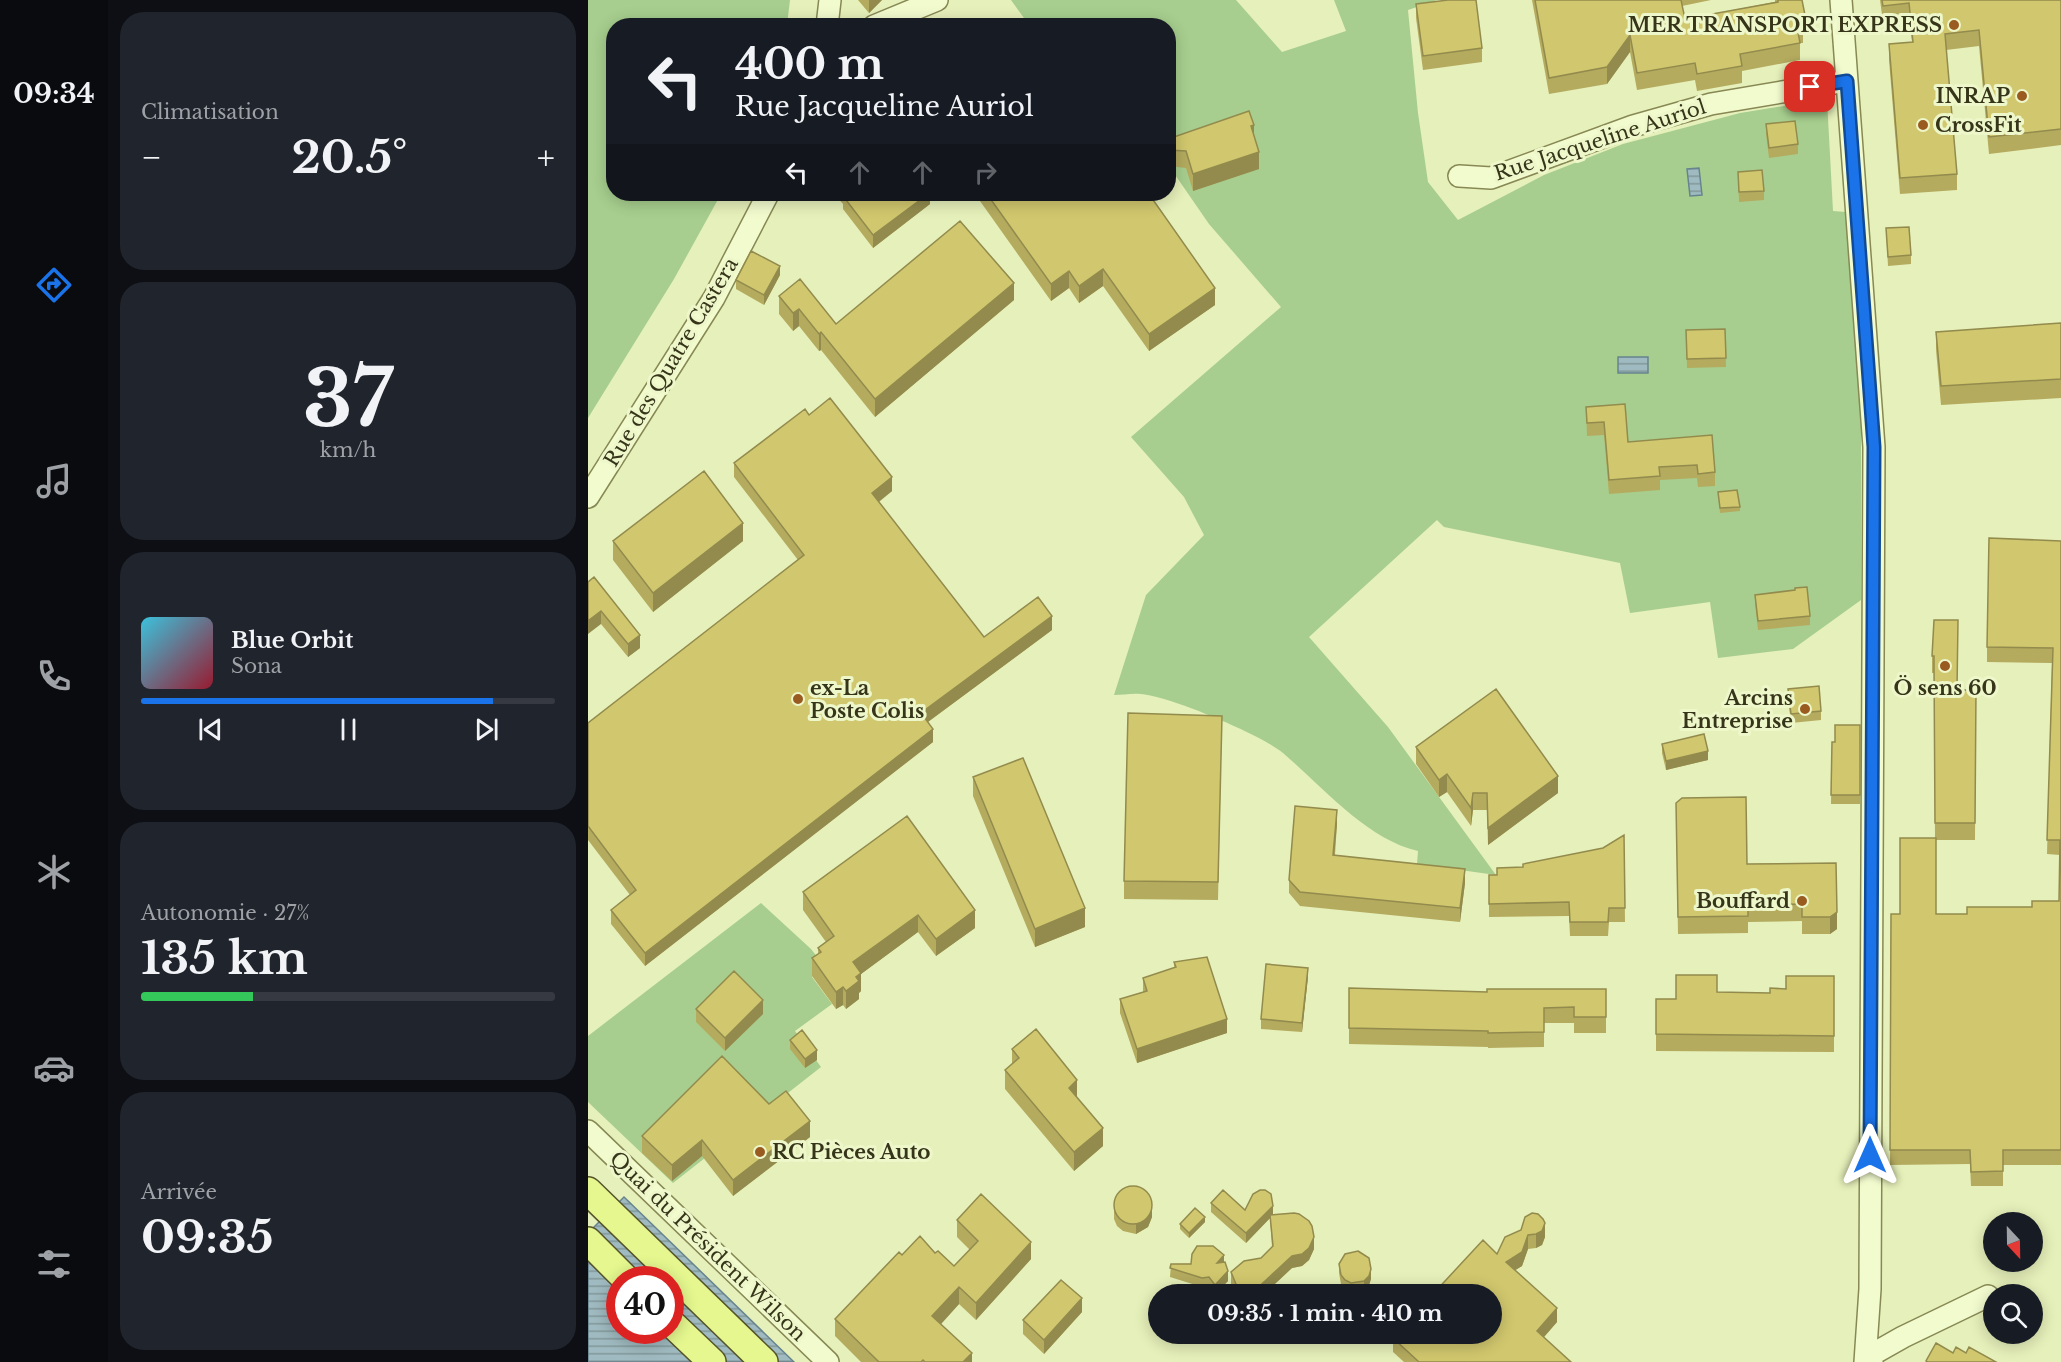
<!DOCTYPE html>
<html lang="fr">
<head>
<meta charset="utf-8">
<style>
  body { margin:0; font-family:"Libre Baskerville",serif; background:#20242c; color:#f1f3f6; height:100vh; display:flex; flex-direction:column; font-size:22px; white-space:nowrap }
  * { box-sizing:border-box; margin:0 }
  p { font-size:20px; color:#9ea1a6 }
  .icon { flex:none; width:33px; height:33px; fill:none; stroke:currentColor; stroke-width:2; stroke-linecap:round; stroke-linejoin:round }
  .map { position:relative; flex:1; overflow:hidden }
  .details { display:flex; flex-direction:column; gap:12px; padding:12px; background:#0d0f14; width:480px }
  .details>* { flex:none }
  .banner { position:absolute; left:18px; top:18px; width:570px; height:183px; border-radius:24px; box-shadow:0 3px 15px #0003; background:#171b24; color:#f1f3f6; overflow:hidden }
  .needle { width:39px; rotate:158deg }
  .tools { position:absolute; left:1395px; top:1212px; display:grid; gap:12px }
  .tools a { display:grid; place-items:center; width:60px; height:60px; border-radius:50%; background:#171b24; box-shadow:0 3px 15px #0003; font-size:30px }
  .speed { position:absolute; left:18px; top:1266px; display:flex; gap:12px; font-size:30px; font-weight:700; text-align:center }
  .speed>* { display:grid; place-content:center; width:78px; height:78px; border-radius:50%; background:#171b24; box-shadow:0 3px 15px #0003; line-height:1 }
  .speed .limit { border:9px solid #d22; background:#fff; color:#111 }
  .pin { position:absolute; display:grid; place-items:center; width:51px; height:51px; color:#fff; margin:-26px; border-radius:12px; box-shadow:0 3px 9px #0006 }
  .me { position:absolute; width:66px; margin:-33px; rotate:0deg; stroke-linejoin:round; filter:drop-shadow(0 0 4px #0008) }
  .turn { display:flex; align-items:center; gap:21px; height:126px; padding:0 30px; font-size:27px }
  .turn .icon { width:78px; height:78px; stroke-width:2.5 }
  .turn b { display:block; font-size:42px; line-height:51px }
  .lanes { display:flex; align-items:center; height:57px; padding:0 30px; background:#0003; justify-content:center; gap:30px; direction:ltr }
  .lanes .off { opacity:.35 }
  .big { font-size:45px; font-weight:700; line-height:1.1 }
  .details .card { flex:1; display:flex; flex-direction:column; justify-content:center; gap:9px; min-width:0; padding:0 21px; border-radius:24px; background:#20242c }
  .details .dial { align-items:center; gap:0 }
  .dial b { font-size:78px; line-height:1 }
  .song { display:flex; align-items:center; gap:18px }
  .cover { width:72px; height:72px; border-radius:9px; background:linear-gradient(135deg,hsl(190 70% 55%),hsl(350 70% 35%)) }
  .played { height:6px; border-radius:3px; background:linear-gradient(90deg,#1a73e8 85%,#363941 85%) }
  .keys { display:flex; justify-content:space-around; direction:ltr }
  .heat { display:flex; justify-content:space-between; align-items:center; font-size:33px; direction:ltr }
  .charge { height:9px; border-radius:4px; background:linear-gradient(90deg,#34c759 27%,#363941 0) }
  .trip { position:absolute; left:560px; top:1284px; width:354px; height:60px; border-radius:30px; background:#171b24; box-shadow:0 3px 15px #0003; font-weight:700; line-height:60px; text-align:center }
  main { display:flex; flex:1; min-height:0 }
  .menu { display:flex; flex-direction:column; width:108px; justify-content:space-around; align-items:center; background:#090b0e; color:#9ea1a6 }
  .menu .icon { width:42px; height:42px }
  .menu .on { color:#1a73e8 }
  .menu b { font-size:27px; color:#f1f3f6 }
  .map>svg:first-child { display:block }
  .green { fill:#a7ce8e }
  .water { fill:url(#water-rules); stroke:#67848e; stroke-width:1.5; fill-rule:evenodd }
  .lines { fill:none; stroke-linecap:round; stroke-linejoin:round }
  .minor-casing { stroke:#878854; stroke-width:24 }
  .major-casing { stroke:#545329; stroke-width:30 }
  .minor { stroke:#f2fbce; stroke-width:21 }
  .major { stroke:#e5f78e; stroke-width:27 }
  .wall { fill:#b4ab5f }
  .shaded-wall { fill:#928b4d }
  .building { fill:#d1c76e; stroke:#928b4d; stroke-width:1.5 }
  .route-casing { stroke:#114b97; stroke-width:15 }
  .route { stroke:#1a73e8; stroke-width:10 }
  .poi-dot { fill:#9a5b21; stroke:#eef7ca; stroke-width:2 }
  .labels { text-anchor:middle; stroke-width:6; stroke-linejoin:round; paint-order:stroke }
  .poi-label { font-size:20px; font-weight:bold; fill:#36351a; stroke:#eef7ca; text-anchor:end }
  .street-label { font-size:20px; fill:#36351a; stroke:#eef7ca }
</style>
</head>
<body>
<main>
<nav class="menu">
<b>09:34</b>
<svg class="icon on" aria-label="directions" viewBox="0 0 24 24"><path d="M12 3l9 9-9 9-9-9zM9 14v-3h6M13 9l2 2-2 2"/></svg>
<svg class="icon" aria-label="music" viewBox="0 0 24 24"><path d="M9 18V5l10-2v13"/><circle cx="6" cy="18" r="3"/><circle cx="16" cy="16" r="3"/></svg>
<svg class="icon" aria-label="phone" viewBox="0 0 24 24"><path d="M5 4h4l2 5-3 2q2 4 5 5l2-3 5 2v4C11 20 4 13 5 4z"/></svg>
<svg class="icon" aria-label="climate" viewBox="0 0 24 24"><path d="M12 3v18M4 7l16 10M4 17L20 7"/></svg>
<svg class="icon" aria-label="car" viewBox="0 0 24 24"><path d="M5 17H2v-5l4-1 3-4h7l3 4 3 1v5h-3M9 17h6M6 11h13"/><circle cx="7" cy="17" r="2"/><circle cx="17" cy="17" r="2"/></svg>
<svg class="icon" aria-label="filters" viewBox="0 0 24 24"><path d="M4 7h16M4 17h16"/><circle cx="9" cy="7" r="2"/><circle cx="15" cy="17" r="2"/></svg>
</nav>
<section class="details">
<div class="card"><p>Climatisation</p>
<div class="heat"><a>−</a><b class="big">20.5°</b><a>+</a></div>
</div>
<div class="card dial"><b>37</b><p>km/h</p></div>
<div class="card">
<div class="song"><i class="cover"></i><div><b>Blue Orbit</b><p>Sona</p></div></div>
<div class="played"></div>
<div class="keys"><svg class="icon" aria-label="previous" viewBox="0 0 24 24"><path d="M18 5L8 12l10 7zM5 5v14"/></svg><svg class="icon" aria-label="pause" viewBox="0 0 24 24"><path d="M8 5v14M16 5v14"/></svg><svg class="icon" aria-label="next" viewBox="0 0 24 24"><path d="M6 5l10 7-10 7zM19 5v14"/></svg></div>
</div>
<div class="card"><p>Autonomie · 27%</p><b class="big">135 km</b><div class="charge"></div></div>
<div class="card"><p>Arrivée</p><b class="big">09:35</b></div>
</section>
<div class="map">
<svg width="1473" height="1362" viewBox="0 0 1473 1362">
  <defs>
    <pattern id="water-rules" width="6" height="5" patternUnits="userSpaceOnUse" patternTransform="scale(1.5)"><rect width="6" height="5" fill="#9fbac0"/><path d="M0 2.5h6" fill="none" stroke="#82989b"/></pattern>
  </defs>
  <rect width="100%" height="100%" fill="#e6f0ba"/>
  <path class="green" d="M0,0H202L199,25L26,26V194H133L86,279L0,418Z
    M423,0H648L694,52L758,31L746,0H849L820,10L830,113L840,182L870,220L956,175L1035,144L1152,113L1239,99L1245,211L1258,212L1273,419V600L1205,649L1130,658L1122,602L1042,613L1032,563L856,527L849,520L721,637L800,727L908,875L829,864L830,851C778,839 735,787 695,753C674,735 581,696 553,694C544,693 534,695 526,695L558,595L616,535L596,497L543,437L693,307L621,224L581,166L580,26L441,25Z
    M173,903L223,949L234,963L224,977L244,1004L207,1031L233,1067L85,1183L0,1102V1036Z"/>
  <path class="water" d="M1111,168L1114,195L1102,196L1099,169Z
    M1030,357H1060V373H1030Z
    M36,1197L206,1362H0V1233ZM32,1280H82V1330H32Z"/>
  <g class="lines">
    <g class="minor-casing">
      <path id="minor" d="M1253,0L1286,447L1282,1289L1277,1362
        M239,26L242,0
        M286,26L349,0
        M871,176L903,178L1045,126L1123,104L1259,81
        M0,497L126,298L180,194
        M0,1131L240,1362
        M1284,1362L1278,1358L1315,1337L1400,1296"/>
    </g>
    <g class="major-casing">
      <path id="major" d="M0,1191L176,1362
        M0,1241L39,1280
        M82,1322L124,1362"/>
    </g>
    <use href="#minor" class="minor"/>
    <use href="#major" class="major"/>
  </g>
  <path class="wall" d="M270,0H294L281,13Z
    M944,0H1123L1094,6L1097,19L1187,2V0H1214L1217,15V31L1215,32V43H1212V60L1154,71V83L1109,91L1107,80L1049,90L1042,52L1019,84L961,94Z
    M1292,0H1473V145L1401,154L1391,46L1358,50L1369,174V190L1312,194L1301,60V44L1324,42L1321,19L1295,22Z
    M828,4L894,48V62L835,70L828,18Z
    M1178,124L1210,144V154L1181,158L1178,134Z
    M666,136L671,169L605,191L598,168L581,166L580,139Z
    M1150,172L1176,191V200L1151,202Z
    M246,194H342V204L285,248L255,209V204Z
    M387,194H561L627,305L561,351L515,286L491,303L481,288L463,301Z
    M1298,228L1323,255V264L1300,266Z
    M192,275L176,305L148,289V280Z
    M191,296L248,324L426,300L287,417L233,350L231,351L211,326L205,331L191,314Z
    M1473,323V398L1353,405L1348,350V332Z
    M1137,329L1138,367L1099,368L1098,330Z
    M998,407L1040,442L1124,435L1127,472V486L1110,487L1109,478L1072,480V490L1021,494L1016,435L999,436Z
    M221,415L304,491L291,502L396,637L464,630L340,722L345,742L57,966L23,924V910L42,895L0,840V723L210,560L146,477V463Z
    M1130,492L1152,507V511L1132,513Z
    M25,541H155L65,612L25,560Z
    M1473,541V1165H1415V1186H1383L1382,1164L1302,1165L1303,914H1312L1347,838L1346,682V673H1344V656L1346,620L1369,690H1388L1387,840H1348V914H1379L1444,907L1471,901L1472,855L1459,854L1464,663L1399,662V647Z
    M0,582L52,648L40,657L13,624Z
    M1167,595L1222,616V625L1170,630L1167,604Z
    M1200,689L1233,711V720L1203,723L1200,698Z
    M634,716L630,900L536,899V881Z
    M1272,725V804H1243L1244,742H1247Z
    M1074,744L1120,760L1078,770L1074,753Z
    M828,747L970,793L900,845L899,810H885L883,826L859,792L851,797L828,764Z
    M385,777L497,927L447,947L385,796Z
    M1088,803L1159,864L1248,863L1249,929L1242,934H1214V921L1160,922V933L1090,934Z
    M319,816L387,928L348,956L330,932L273,974V991L271,993V999L258,1009L255,1005L248,1009L224,976V958L230,954V948L238,942L215,910V892Z
    M749,824L747,855L877,883L872,922L712,906L701,893V880Z
    M1036,835L1037,922H1021L1020,936H982L981,916L901,917V875H909L935,867L1015,848Z
    M586,962L639,1033L549,1063L532,1013V999L555,992V978L586,968Z
    M1246,976V1052L1068,1051V999H1088L1129,992L1182,993Z
    M720,977L714,1032L673,1029V1019Z
    M761,988L899,992L1018,989V1033H986V1023H956V1047L900,1048V1047L761,1044Z
    M108,1009L175,1014L137,1051L108,1022Z
    M202,1040L229,1060L217,1068L202,1049Z
    M424,1049L489,1098L515,1146L486,1171L417,1089V1070L424,1065Z
    M181,1104L222,1137L145,1196L114,1156L84,1181L54,1153V1136Z
    M623,1203L685,1215L726,1249L721,1260L714,1266L704,1268L676,1294H647L643,1284V1272L673,1258L684,1247L682,1218L658,1243L623,1212Z
    M526,1209L564,1217L560,1227L548,1234L535,1231L529,1226L526,1219Z
    M369,1220L443,1259L388,1320L371,1304L353,1324L384,1362H273L247,1336V1319L347,1253L366,1266L382,1250L369,1237Z
    M617,1222L601,1238L592,1229V1224Z
    M933,1230L957,1237L954,1245L948,1248L940,1249L934,1266L927,1270L969,1322L956,1337L983,1362H816L805,1352V1338L909,1254Z
    M636,1263L640,1281L627,1294L621,1287H614L582,1277L583,1264Z
    M751,1264L783,1279L781,1285L776,1290L763,1292L757,1289L753,1284L751,1273Z
    M494,1312L456,1354L435,1334V1320Z
    M689,1334H720L714,1339L701,1341L690,1335Z"/>
  <path class="shaded-wall" d="M281,0H294L281,13Z
    M1042,35V52L1019,84V67Z
    M666,125V142L663,126Z
    M581,149V166L580,167V150Z
    M671,152V169L605,191V174Z
    M340,194H342V204L285,248V235Z
    M192,266V275L176,305V295Z
    M515,269V286L491,303V286Z
    M481,271V288L463,301V284Z
    M426,283V300L287,417V399Z
    M627,288V305L561,351V334Z
    M211,309V326L205,331V313Z
    M233,332V350L231,351V334Z
    M304,477V491L284,507V493Z
    M155,523V541L65,612V593Z
    M13,611V624L0,634V621Z
    M464,616V630L333,727V713Z
    M52,635V648L40,657V644Z
    M345,729V742L57,966V953Z
    M1120,751V760L1078,770V761Z
    M859,774V792L851,797V780Z
    M970,776V793L900,845V828Z
    M885,793V810L883,826V808Z
    M749,810V824L745,869V855Z
    M877,869V883L872,922V908Z
    M497,908V927L447,947V929Z
    M387,910V928L348,956V939Z
    M1249,912V929L1242,934V917Z
    M330,915V932L273,974V991L271,993V999L258,1009V991L265,962Z
    M720,968V977L714,1032V1023Z
    M255,987V1005L248,1009V992Z
    M175,1000V1014L137,1051V1038Z
    M639,1019V1033L549,1063V1049Z
    M229,1050V1060L217,1068V1059Z
    M489,1080V1099L481,1088Z
    M222,1121V1137L145,1196V1180Z
    M515,1128V1146L486,1171V1152Z
    M114,1140V1156L84,1181V1165Z
    M685,1206V1215L658,1243V1233Z
    M564,1208V1217L560,1227L548,1234V1224Z
    M617,1217V1222L601,1238V1233Z
    M957,1223V1237L954,1245L948,1248V1234Z
    M940,1235V1249L934,1266L918,1276V1262Z
    M726,1237V1249L721,1260L714,1266L704,1268L676,1294H663L704,1256Z
    M443,1242V1259L388,1320V1303Z
    M636,1255V1265L629,1263Z
    M783,1269V1279L781,1285L776,1290V1281Z
    M640,1271V1281L627,1294V1285Z
    M371,1287V1304L344,1334V1316Z
    M494,1298V1312L456,1354V1340Z
    M969,1308V1322L949,1345V1331Z
    M714,1334H720L714,1339Z
    M384,1353V1362H375Z"/>
  <path class="building" d="M860,0H888L894,48L835,56L828,4Z
    M947,0H1093L1097,19L1190,2V0H1214L1217,15H1213L1215,26L1209,27L1212,43L1152,54L1154,66L1109,74L1107,63L1049,73L1042,35L1019,67L961,78Z
    M1294,0H1473V129L1401,137L1391,30L1357,34L1369,174L1312,178L1301,44L1325,42L1321,3L1295,6Z
    M661,111L666,125L663,126L671,152L605,174L598,151L580,150V139Z
    M1207,121L1210,144L1181,148L1178,124Z
    M1174,170L1176,191L1151,192L1150,172Z
    M257,194H340L285,235L255,196Z
    M399,194H561L627,288L561,334L515,269L491,286L481,271L463,284Z
    M372,221L426,283L287,399L233,332L231,334L211,309L205,313L191,296L212,279L248,324Z
    M1321,227L1323,255L1300,257L1298,228Z
    M163,251L192,266L176,295L148,280Z
    M1473,323V379L1353,386L1348,332Z
    M1137,329L1138,358L1099,359L1098,330Z
    M242,398L304,477L284,493L396,637L450,597L464,616L333,713L345,729L57,953L23,910L48,890L0,826V723L216,555L146,463L217,409L221,415Z
    M1037,404L1040,442L1124,435L1127,472L1110,474L1109,465L1071,467L1072,476L1021,480L1016,422L999,423L998,407Z
    M116,471L155,523L65,593L25,541Z
    M1149,490L1152,507L1132,508L1130,492Z
    M1401,538L1473,541V1150H1415V1171L1383,1172L1382,1150H1302L1303,914H1312V838H1348V914H1379V907H1444V901H1471L1472,840H1459L1465,648L1399,647Z
    M6,577L52,635L40,644L13,611L0,621V582Z
    M1219,587L1222,616L1170,621L1167,595L1207,590V588Z
    M1346,620H1370L1369,690H1388L1387,823H1347L1346,665V656H1344Z
    M1231,686L1233,711L1203,714L1200,689Z
    M908,689L970,776L900,828L899,793H885L883,808L859,774L851,780L828,747Z
    M540,713L634,716L630,882L536,881Z
    M1247,725H1272V795H1243L1244,742H1247Z
    M1116,734L1120,751L1078,761L1074,744Z
    M435,758L497,908L447,929L385,777Z
    M1158,797L1159,864L1248,863L1249,912L1242,917H1214V904L1160,905V916L1090,917L1088,803L1094,798Z
    M707,806L749,810L745,855L877,869L872,908L712,892L701,880Z
    M319,816L387,910L348,939L330,915L265,962L273,973L268,977L271,981L258,991L255,987L248,992L224,958L233,952L230,948L246,936L215,892Z
    M1036,835L1037,908H1021L1020,922H982L981,902L901,904V875H909V868L935,867V864L1015,848Z
    M619,957L639,1019L549,1049L532,999L559,991L555,978L588,967L586,962Z
    M678,964L720,968L714,1023L673,1019Z
    M146,971L175,1000L137,1038L108,1009Z
    M1088,975H1129V992L1182,993V988L1198,989V976H1246V1036L1068,1034V999H1088Z
    M761,988L899,992V989H1018V1017H986V1007L956,1008V1032L900,1033V1031L761,1028Z
    M448,1029L489,1080L481,1088L515,1128L486,1152L417,1070L431,1058L424,1049Z
    M214,1030L229,1050L217,1059L202,1040Z
    M134,1056L181,1104L198,1091L222,1121L145,1180L114,1140L84,1165L54,1136Z
    M526 1205a19 19 0 1 1 38 0a19 19 0 1 1-38 0Z
    M635,1190L657,1210L665,1194L672,1190H677L683,1194L685,1206L658,1233L623,1203Z
    M393,1194L443,1242L388,1303L371,1287L344,1316L384,1353L375,1362H337L335,1360L333,1362H291L247,1319L311,1252L314,1255L332,1236L347,1253L350,1251L366,1266L390,1241L369,1220Z
    M607,1208L617,1217L601,1233L592,1224Z
    M706,1213L711,1214L721,1221L724,1226L726,1237L721,1248L714,1254L704,1256L663,1294H656L650,1289L643,1272L656,1261L673,1258L685,1246L682,1215Z
    M944,1213L950,1214L955,1219L957,1223L954,1231L948,1234L940,1235L934,1252L918,1262L969,1308L949,1331L983,1362H831L805,1338L809,1334H903V1294H845L895,1240L909,1254L917,1237L933,1230L937,1217Z
    M609,1246H625L636,1255L629,1263L637,1262L640,1271L627,1285L621,1277L614,1278L582,1268L583,1264H603L604,1254Z
    M770,1251L781,1258L783,1269L781,1276L776,1281L763,1283L757,1280L753,1275L751,1264L757,1254Z
    M473,1280L494,1298L456,1340L435,1320Z
    M1348,1343L1365,1353L1368,1347L1378,1353L1381,1347L1408,1362H1340L1338,1361Z"/>
  <g class="lines">
    <g class="route-casing">
      <path id="route" d="M1222,87L1259,81L1286,447L1282,1155"/>
    </g>
    <use href="#route" class="route"/>
  </g>
  <g class="poi-dot">
    <circle cx="1366" cy="25" r="6"/>
    <circle cx="1434" cy="96" r="6"/>
    <circle cx="1335" cy="125" r="6"/>
    <circle cx="1357" cy="666" r="6"/>
    <circle cx="210" cy="699" r="6"/>
    <circle cx="1217" cy="709" r="6"/>
    <circle cx="1214" cy="901" r="6"/>
    <circle cx="172" cy="1152" r="6"/>
  </g>
  <g class="labels">
    <g class="poi-label">
      <text x="1354" y="32">MER TRANSPORT EXPRESS</text>
      <text x="1422" y="103">INRAP</text>
      <text x="1347" y="132" text-anchor="start">CrossFit</text>
      <text x="222" y="695" text-anchor="start">ex-La<tspan x="222" dy="23">Poste Colis</tspan></text>
      <text x="1357" y="695" text-anchor="middle">Ö sens 60</text>
      <text x="1205" y="705">Arcins<tspan x="1205" dy="23">Entreprise</tspan></text>
      <text x="1202" y="908">Bouffard</text>
      <text x="184" y="1159" text-anchor="start">RC Pièces Auto</text>
    </g>
    <g class="street-label">
      <text transform="translate(1012 140) rotate(-18)" y="7">Rue Jacqueline Auriol</text>
      <text transform="translate(83 362) rotate(-59)" y="7">Rue des Quatre Castera</text>
      <text transform="translate(120 1246) rotate(44)" y="7">Quai du Président Wilson</text>
    </g>
  </g>
</svg>
<div class="tools">
<a><svg class="needle" viewBox="-14 -14 28 28"><path d="M0-13l5 13h-10z" fill="#e53935"/><path d="M0 13l5-13h-10z" fill="#9ea1a6"/></svg></a>
<a><svg class="icon" aria-label="search" viewBox="0 0 24 24"><circle cx="10" cy="10" r="6"/><path d="M15 15l6 6"/></svg></a>
</div>
<div class="speed"><div class="limit">40</div></div>
<div class="pin" style="left:1222px;top:87px;background:#d93025"><svg class="icon" aria-label="arrive" viewBox="0 0 24 24"><path d="M6 21V4h12l-3 4 3 4H6"/></svg></div>
<svg class="me" style="left:1282px;top:1155px" viewBox="-20 -20 40 40"><path d="M0-17L14 15 0 8-14 15z" fill="#1a73e8" stroke="#fff" stroke-width="4"/></svg>
<div class="trip">09:35 · 1 min · 410 m</div>
<div class="banner">
<div class="turn"><svg class="icon" aria-label="left" viewBox="0 0 24 24"><path d="M17 20v-9H6M10 6l-5 5 5 5"/></svg><div><b>400 m</b>Rue Jacqueline Auriol</div></div>
<div class="lanes"><svg class="icon" aria-label="left" viewBox="0 0 24 24"><path d="M17 20v-9H6M10 6l-5 5 5 5"/></svg><svg class="icon off" aria-label="ahead" viewBox="0 0 24 24"><path d="M12 20V5M6 11l6-6 6 6"/></svg><svg class="icon off" aria-label="ahead" viewBox="0 0 24 24"><path d="M12 20V5M6 11l6-6 6 6"/></svg><svg class="icon off" aria-label="right" viewBox="0 0 24 24"><path d="M7 20v-9h11M14 6l5 5-5 5"/></svg></div>
</div>
</div>
</main>
</body>
</html>
